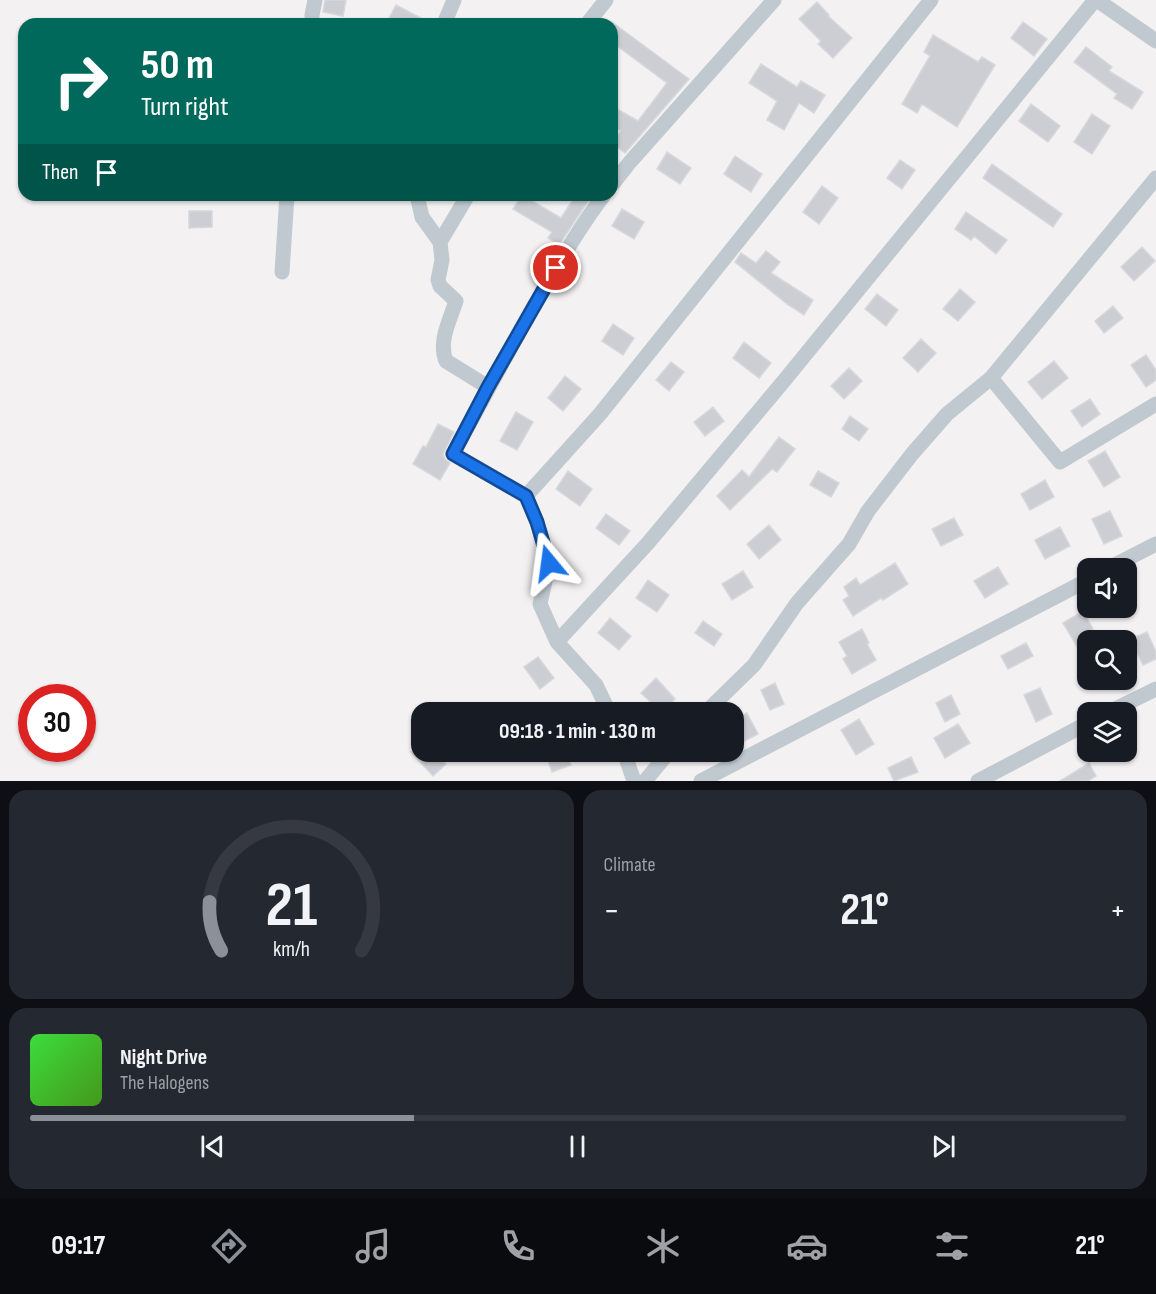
<!DOCTYPE html>
<html lang="en">
<head>
<meta charset="utf-8">
<style>
  body { margin:0; font-family:"Sofia Sans Condensed",sans-serif; background:#242831; color:#f1f3f6; height:100vh; display:flex; flex-direction:column; font-size:22px; white-space:nowrap }
  * { box-sizing:border-box; margin:0 }
  p { font-size:20px; color:#9ea1a6 }
  .icon { flex:none; width:33px; height:33px; fill:none; stroke:currentColor; stroke-width:2; stroke-linecap:round; stroke-linejoin:round }
  .map { position:relative; height:781px; overflow:hidden }
  .drawer { display:flex; flex-direction:column; gap:9px; padding:9px; background:#0d0f14; flex:1 }
  .drawer>* { flex:none }
  .top-card { position:absolute; left:18px; top:18px; width:600px; height:183px; border-radius:18px; box-shadow:0 2px 4px #0004; background:#00695c; color:#fff; overflow:hidden }
  .controls { position:absolute; left:1077px; top:558px; display:grid; gap:12px }
  .controls a { display:grid; place-items:center; width:60px; height:60px; border-radius:12px; background:#171b24; box-shadow:0 2px 4px #0004; font-size:30px }
  .speed { position:absolute; left:18px; top:684px; display:flex; gap:12px; font-size:30px; font-weight:700; text-align:center }
  .speed>* { display:grid; place-content:center; width:78px; height:78px; border-radius:50%; background:#171b24; box-shadow:0 2px 4px #0004; line-height:1 }
  .speed .limit { border:9px solid #d22; background:#fff; color:#111 }
  .pin { position:absolute; display:grid; place-items:center; width:51px; height:51px; color:#fff; margin:-26px; border:3px solid #fff; border-radius:50%; box-shadow:0 2px 6px #0007 }
  .me { position:absolute; width:66px; margin:-33px; rotate:344deg; stroke-linejoin:round; filter:drop-shadow(0 0 4px #0008) }
  .turn { display:flex; align-items:center; gap:21px; height:126px; padding:0 24px; font-size:27px }
  .turn .icon { width:78px; height:78px; stroke-width:2.5 }
  .turn b { display:block; font-size:42px; line-height:51px }
  .then { display:flex; align-items:center; height:57px; padding:0 24px; background:#0003; gap:12px; font-size:22px }
  .big { font-size:45px; font-weight:700; line-height:1.1 }
  .drawer .widget { flex:1; display:flex; flex-direction:column; justify-content:center; gap:9px; min-width:0; padding:0 21px; border-radius:18px; background:#242831 }
  .drawer .dial { align-items:center; gap:0 }
  .dial svg { height:156px; overflow:visible; fill:none; stroke:#363941; stroke-width:7; stroke-linecap:round; text-anchor:middle }
  .dial text { fill:#f1f3f6; stroke:none }
  .song { display:flex; align-items:center; gap:18px }
  .cover { width:72px; height:72px; border-radius:9px; background:linear-gradient(135deg,hsl(120 70% 55%),hsl(100 70% 35%)) }
  .played { height:6px; border-radius:3px; background:linear-gradient(90deg,#8c9099 35%,#363941 35%) }
  .keys { display:flex; justify-content:space-around; direction:ltr }
  .heat { display:flex; justify-content:space-between; align-items:center; font-size:33px; direction:ltr }
  .drawer .tiles { flex:1; display:grid; gap:9px; grid-template-columns:1fr 1fr }
  .widget:last-child { grid-column:span 2 }
  .trip { position:absolute; left:411px; top:702px; width:333px; height:60px; border-radius:18px; background:#171b24; box-shadow:0 2px 4px #0004; font-weight:700; line-height:60px; text-align:center }
  .tab-bar { display:flex; height:96px; justify-content:space-around; align-items:center; background:#090b0e; color:#9ea1a6 }
  .tab-bar .icon { width:42px; height:42px }
  .tab-bar .active { color:#8c9099 }
  .tab-bar b { font-size:27px; color:#f1f3f6 }
  .map>svg:first-child { display:block }
  .building { fill:#ccced3; stroke:#d6d8dc; stroke-width:1.5 }
  .lines { fill:none; stroke-linecap:round; stroke-linejoin:round }
  .minor { stroke:#c0c9cf; stroke-width:15 }
  .route-casing { stroke:#114b97; stroke-width:15 }
  .route { stroke:#1a73e8; stroke-width:10 }
</style>
</head>
<body>
<div class="map">
<svg width="1156" height="781" viewBox="0 0 1156 781">
  <rect width="100%" height="100%" fill="#f3f1f2"/>
  <path class="building" d="M325,0H346L343,16L323,12Z
    M817,2L829,15L828,16L852,38L833,58L818,44L821,41L799,19Z
    M396,5L432,24H386Z
    M612,22L689,79L625,153L612,143L621,131L612,125V106L638,121L667,83L612,42Z
    M1023,22L1047,39L1034,56L1011,38Z
    M933,35L978,62L982,57L995,65L957,127L922,104L917,113L902,104L930,56L924,52Z
    M1086,47L1112,67L1109,71L1143,92L1132,109L1114,98L1117,94L1074,62Z
    M761,64L797,87L801,81L825,95L814,113L799,103L784,130L767,120L777,101L749,83Z
    M1031,104L1060,126L1048,142L1019,121Z
    M1092,114L1110,126L1092,154L1074,142Z
    M667,152L691,168L680,184L657,169Z
    M735,156L762,174L751,192L724,174Z
    M900,160L915,170L902,189L887,178Z
    M992,164L1062,214L1053,227L983,178Z
    M822,186L838,198L819,224L803,212Z
    M522,195L561,218L576,195H592L559,245L548,238L552,232L513,209Z
    M622,209L644,222L634,239L612,226Z
    M189,211H212V227L189,228Z
    M966,212L1007,240L996,254L974,236L971,240L955,229Z
    M1142,247L1155,261L1134,281L1121,267Z
    M766,251L780,262L771,273L813,300L804,315L787,304L735,262L741,253L756,263Z
    M960,289L975,302L958,321L943,309Z
    M877,294L898,310L886,326L865,309Z
    M1113,306L1123,318L1104,333L1095,321Z
    M613,324L634,338L623,355L602,341Z
    M921,339L936,353L918,372L903,358Z
    M744,342L771,363L759,378L733,358Z
    M1146,355L1156,370V380L1146,387L1131,365Z
    M1054,361L1068,378L1042,399L1028,382Z
    M671,362L684,372L669,391L656,380Z
    M849,368L862,381L844,399L831,386Z
    M565,376L581,389L563,411L548,398Z
    M1090,399L1100,414L1082,427L1071,411Z
    M713,407L724,421L705,436L694,422Z
    M516,412L533,422L517,450L500,441Z
    M850,416L868,429L859,441L842,429Z
    M438,424L454,432L443,454L445,459L450,463L440,480L413,464L423,446L426,447Z
    M779,437L795,449L777,472L772,469L730,510L717,496L742,470L749,477Z
    M1105,451L1120,477L1104,487L1088,461Z
    M568,471L592,489L580,506L556,489Z
    M818,471L839,483L831,497L810,485Z
    M1045,480L1054,497L1030,510L1021,494Z
    M1110,511L1122,536L1104,544L1092,519Z
    M606,514L630,531L619,545L596,528Z
    M954,518L963,535L941,546L932,529Z
    M769,525L781,540L759,559L747,544Z
    M1060,527L1070,546L1045,559L1035,540Z
    M895,563L908,584L883,600L881,598L853,616L843,600L849,596L844,587L856,578L860,585Z
    M998,567L1008,584L985,598L974,581Z
    M743,571L753,587L732,600L722,584Z
    M648,580L669,595L657,612L636,598Z
    M1083,611L1093,629L1088,632V665L1063,623Z
    M610,618L631,636L619,650L598,633Z
    M703,621L722,634L714,646L695,633Z
    M862,629L869,643L867,644L876,660L852,674L843,659L847,656L839,642Z
    M1147,632L1156,652V659L1143,665L1131,639Z
    M1026,643L1033,656L1008,669L1001,656Z
    M538,657L554,678L540,689L524,667Z
    M656,678L675,699L661,712L641,693Z
    M775,683L784,704L770,710L761,690Z
    M1040,688L1052,714L1036,722L1024,695Z
    M951,695L960,714L945,722L936,703Z
    M747,713L758,734L743,742L734,720Z
    M859,719L874,744L856,755L841,730Z
    M958,724L970,743L945,758L934,738Z
    M411,752H435L446,764L433,776Z
    M545,752H566L571,765L552,772Z
    M911,757L918,772L894,781L888,768Z
    M1089,763L1096,776L1088,781H1060Z"/>
  <g class="lines">
    <path class="minor" d="M1097,0L1156,41
      M312,24V15L315,0
      M444,24L454,0
      M587,24L606,0
      M612,185L630,162L774,0
      M417,195L422,217L440,242L442,260L438,280L440,286L456,301C450,320 438,341 446,361L488,387
      M604,195C578,229 557,267 535,304C507,354 480,404 453,454L526,496L537,522L549,563L540,604L557,642L596,685L609,712
      M440,242L468,195
      M282,272L287,195
      M991,378L1060,462L1156,404
      M526,496L600,414L931,0
      M1109,568L1156,544
      M557,642L648,543L783,382L1095,0
      M706,712L754,665L797,603L849,544L868,511L912,454L947,414L991,378L1156,178
      M1109,712L1156,689
      M624,752L634,781
      M645,781L669,752
      M701,781L1088,580
      M978,781L1088,723"/>
  </g>
  <g class="lines">
    <g class="route-casing">
      <path id="route" d="M549,563L537,522L526,496L453,454L488,387L556,268"/>
    </g>
    <use href="#route" class="route"/>
  </g>
</svg>
<div class="controls">
<a><svg class="icon" aria-label="sound" viewBox="0 0 24 24"><path d="M4 9h4l5-4v14l-5-4H4zM17 9q2 3 0 6"/></svg></a>
<a><svg class="icon" aria-label="search" viewBox="0 0 24 24"><circle cx="10" cy="10" r="6"/><path d="M15 15l6 6"/></svg></a>
<a><svg class="icon" aria-label="layers" viewBox="0 0 24 24"><path d="M12 4l9 5-9 5-9-5zM3 14l9 5 9-5"/></svg></a>
</div>
<div class="speed"><div class="limit">30</div></div>
<div class="pin" style="left:556px;top:268px;background:#d93025"><svg class="icon" aria-label="arrive" viewBox="0 0 24 24"><path d="M6 21V4h12l-3 4 3 4H6"/></svg></div>
<svg class="me" style="left:549px;top:563px" viewBox="-20 -20 40 40"><path d="M0-17L14 15 0 8-14 15z" fill="#1a73e8" stroke="#fff" stroke-width="4"/></svg>
<div class="trip">09:18 · 1 min · 130 m</div>
<div class="top-card">
<div class="turn"><svg class="icon" aria-label="right" viewBox="0 0 24 24"><path d="M7 20v-9h11M14 6l5 5-5 5"/></svg><div><b>50 m</b>Turn right</div></div>
<div class="then">Then<svg class="icon" aria-label="arrive" viewBox="0 0 24 24"><path d="M6 21V4h12l-3 4 3 4H6"/></svg></div>
</div>
</div>
<section class="drawer">
<div class="tiles">
<div class="widget dial"><svg viewBox="0 0 100 80">
<path d="M14 69A42 42 0 1 1 86 69"/>
<path d="M14 69A42 42 0 0 1 8 44" stroke="#8c9099"/>
<text x="50" y="56" font-size="32" font-weight="700">21</text>
<text x="50" y="72" font-size="11">km/h</text>
</svg></div>
<div class="widget"><p>Climate</p>
<div class="heat"><a>−</a><b class="big">21°</b><a>+</a></div>
</div>
<div class="widget">
<div class="song"><i class="cover"></i><div><b>Night Drive</b><p>The Halogens</p></div></div>
<div class="played"></div>
<div class="keys"><svg class="icon" aria-label="previous" viewBox="0 0 24 24"><path d="M18 5L8 12l10 7zM5 5v14"/></svg><svg class="icon" aria-label="pause" viewBox="0 0 24 24"><path d="M8 5v14M16 5v14"/></svg><svg class="icon" aria-label="next" viewBox="0 0 24 24"><path d="M6 5l10 7-10 7zM19 5v14"/></svg></div>
</div>
</div>
</section>
<nav class="tab-bar">
<b>09:17</b>
<svg class="icon active" aria-label="directions" viewBox="0 0 24 24"><path d="M12 3l9 9-9 9-9-9zM9 14v-3h6M13 9l2 2-2 2"/></svg>
<svg class="icon" aria-label="music" viewBox="0 0 24 24"><path d="M9 18V5l10-2v13"/><circle cx="6" cy="18" r="3"/><circle cx="16" cy="16" r="3"/></svg>
<svg class="icon" aria-label="phone" viewBox="0 0 24 24"><path d="M5 4h4l2 5-3 2q2 4 5 5l2-3 5 2v4C11 20 4 13 5 4z"/></svg>
<svg class="icon" aria-label="climate" viewBox="0 0 24 24"><path d="M12 3v18M4 7l16 10M4 17L20 7"/></svg>
<svg class="icon" aria-label="car" viewBox="0 0 24 24"><path d="M5 17H2v-5l4-1 3-4h7l3 4 3 1v5h-3M9 17h6M6 11h13"/><circle cx="7" cy="17" r="2"/><circle cx="17" cy="17" r="2"/></svg>
<svg class="icon" aria-label="filters" viewBox="0 0 24 24"><path d="M4 7h16M4 17h16"/><circle cx="9" cy="7" r="2"/><circle cx="15" cy="17" r="2"/></svg>
<b>21°</b>
</nav>
</body>
</html>
